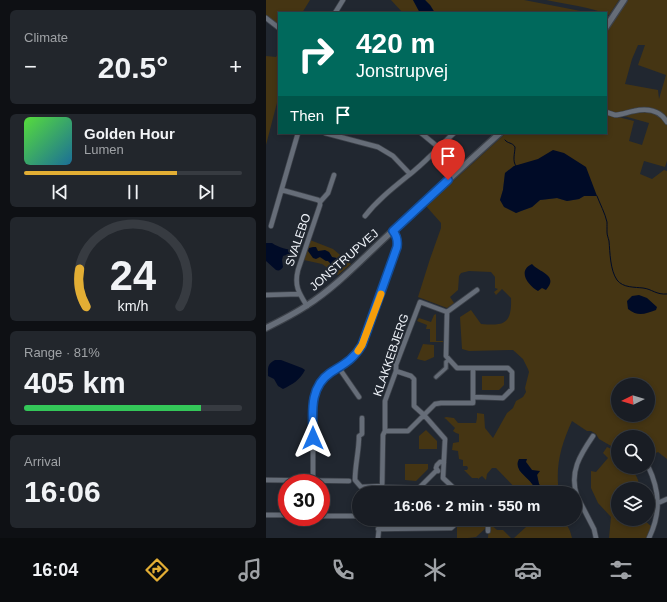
<!DOCTYPE html>
<html lang="en">
<head>
<meta charset="utf-8">
<style>
  body { margin:0; font-family:Arial,sans-serif; background:#22262c; color:#f1f3f6; height:100vh; display:flex; flex-direction:column; font-size:15px; white-space:nowrap }
  * { box-sizing:border-box; margin:0 }
  p { font-size:13px; color:#9fa2a6 }
  .icon { flex:none; width:22px; height:22px; fill:none; stroke:currentColor; stroke-width:2; stroke-linecap:round; stroke-linejoin:round }
  .map { position:relative; flex:1; overflow:hidden }
  .panel { display:flex; flex-direction:column; gap:10px; padding:10px; background:#0e1014; width:266px }
  .panel>* { flex:none }
  .banner { position:absolute; left:12px; top:12px; width:329px; height:122px; border-radius:0px; box-shadow:0 2px 6px #0003,0 0 0 1px #373b41; background:#00695c; color:#fff; overflow:hidden }
  .needle { width:26px; rotate:265deg }
  .tools { position:absolute; left:345px; top:378px; display:grid; gap:8px }
  .tools a { display:grid; place-items:center; width:44px; height:44px; border-radius:50%; background:#191d24; box-shadow:0 2px 6px #0003,0 0 0 1px #373b41; font-size:20px }
  .speed { position:absolute; left:12px; top:474px; display:flex; gap:8px; font-size:20px; font-weight:700; text-align:center }
  .speed>* { display:grid; place-content:center; width:52px; height:52px; border-radius:50%; background:#191d24; box-shadow:0 2px 6px #0003,0 0 0 1px #373b41; line-height:1 }
  .speed .limit { border:6px solid #d22; background:#fff; color:#111 }
  .pin { position:absolute; display:grid; place-items:center; width:34px; height:34px; color:#fff; margin:-41px -17px; border-radius:50% 50% 50% 0; rotate:-45deg; box-shadow:0 0 4px #0007 }
  .pin .icon { rotate:45deg }
  .me { position:absolute; width:44px; margin:-22px; rotate:0deg; stroke-linejoin:round; filter:drop-shadow(0 0 3px #0008) }
  .turn { display:flex; align-items:center; gap:14px; height:84px; padding:0 12px; font-size:18px }
  .turn .icon { width:52px; height:52px; stroke-width:2.5 }
  .turn b { display:block; font-size:28px; line-height:34px }
  .then { display:flex; align-items:center; height:38px; padding:0 12px; background:#0003; gap:8px; font-size:15px }
  .big { font-size:30px; font-weight:700; line-height:1.1 }
  .panel .widget { flex:1; display:flex; flex-direction:column; justify-content:center; gap:6px; min-width:0; padding:0 14px; border-radius:6px; background:#22262c }
  .panel .dial { align-items:center; gap:0 }
  .dial svg { height:104px; overflow:visible; fill:none; stroke:#373b41; stroke-width:7; stroke-linecap:round; text-anchor:middle }
  .dial text { fill:#f1f3f6; stroke:none }
  .song { display:flex; align-items:center; gap:12px }
  .cover { width:48px; height:48px; border-radius:6px; background:linear-gradient(135deg,hsl(110 70% 55%),hsl(200 70% 35%)) }
  .played { height:4px; border-radius:2px; background:linear-gradient(90deg,#e3ae34 70%,#373b41 70%) }
  .keys { display:flex; justify-content:space-around; direction:ltr }
  .heat { display:flex; justify-content:space-between; align-items:center; font-size:22px; direction:ltr }
  .charge { height:6px; border-radius:3px; background:linear-gradient(90deg,#34c759 81%,#373b41 0) }
  .trip { position:absolute; left:86px; top:486px; width:230px; height:40px; border-radius:20px; background:#191d24; box-shadow:0 2px 6px #0003,0 0 0 1px #373b41; font-weight:700; line-height:40px; text-align:center }
  .menu { display:flex; height:64px; justify-content:space-around; align-items:center; background:#0a0c0e; color:#9fa2a6 }
  .menu .icon { width:28px; height:28px }
  .menu .on { color:#e3ae34 }
  .menu b { font-size:18px; color:#f1f3f6 }
  main { display:flex; flex:1; min-height:0 }
  .map>svg:first-child { display:block }
  .green { fill:#453513; fill-rule:evenodd }
  .water { fill:#000b27 }
  .lines { fill:none; stroke-linecap:round; stroke-linejoin:round }
  .stream { stroke:#000b27; stroke-width:1 }
  .pedestrian-casing { stroke:#3d424a; stroke-width:5.5 }
  .minor-casing { stroke:#3d424a; stroke-width:6 }
  .tertiary-casing { stroke:#3d424a; stroke-width:8 }
  .pedestrian { stroke:#666d78; stroke-width:3.5 }
  .minor { stroke:#666d78; stroke-width:4.5 }
  .tertiary { stroke:#666d78; stroke-width:5.5 }
  .route-casing { stroke:#114b97; stroke-width:10 }
  .route { stroke:#1a73e8; stroke-width:7 }
  .slow { stroke:#f59e0b; stroke-width:7 }
  .labels { text-anchor:middle; stroke-width:4; stroke-linejoin:round; paint-order:stroke }
  .street-label { font-size:12px; fill:#f0f4fa; stroke:#212730 }
</style>
</head>
<body>
<main>
<section class="panel">
<div class="widget"><p>Climate</p>
<div class="heat"><a>−</a><b class="big">20.5°</b><a>+</a></div>
</div>
<div class="widget">
<div class="song"><i class="cover"></i><div><b>Golden Hour</b><p>Lumen</p></div></div>
<div class="played"></div>
<div class="keys"><svg class="icon" aria-label="previous" viewBox="0 0 24 24"><path d="M18 5L8 12l10 7zM5 5v14"/></svg><svg class="icon" aria-label="pause" viewBox="0 0 24 24"><path d="M8 5v14M16 5v14"/></svg><svg class="icon" aria-label="next" viewBox="0 0 24 24"><path d="M6 5l10 7-10 7zM19 5v14"/></svg></div>
</div>
<div class="widget dial"><svg viewBox="0 0 100 80">
<path d="M14 69A42 42 0 1 1 86 69"/>
<path d="M14 69A42 42 0 0 1 9 40" stroke="#e3ae34"/>
<text x="50" y="56" font-size="32" font-weight="700">24</text>
<text x="50" y="72" font-size="11">km/h</text>
</svg></div>
<div class="widget"><p>Range · 81%</p><b class="big">405 km</b><div class="charge"></div></div>
<div class="widget"><p>Arrival</p><b class="big">16:06</b></div>
</section>
<div class="map">
<svg width="401" height="538" viewBox="0 0 401 538">
  <rect width="100%" height="100%" fill="#212730"/>
  <path class="green" d="M0,0H44L36,13H13V26L0,17Z
    M125,0H147L154,13H137Z
    M159,0H258L325,13H169L164,5Z
    M280,0H353L343,15C324,7 300,4 280,0Z
    M359,0H401V161L399,167L378,161L374,174L386,179L398,170L401,171V459L392,452L384,456L382,452V437H352V450L333,439L330,434L325,431H321L306,421C295,445 289,466 293,493H276V488L273,484L271,474L266,470L260,462L253,470L267,484L270,493H254L230,468H226L221,474L220,480L216,476L212,479V478H206L198,470H201L202,468L201,466H197V460L193,459L192,451L186,450L187,443L193,442V434L190,433L187,431L189,428L180,419L178,418L180,417L188,418L192,423H210L211,418V413L218,414L219,428L227,438L241,413L247,408L250,401L257,397L260,392L259,388L263,372L262,369L257,359L247,350L203,351L196,349L194,317L205,310L215,324C238,326 246,324 245,298L236,289L230,295L228,292L232,289L229,288V277L225,272L203,271L195,273L193,276L192,290L184,297L188,303L181,308L152,297L164,259L175,228V223L160,206L240,133H340V114L368,121L363,141L376,145L383,123L340,111V31ZM372,45H379L372,65L400,75L393,99L392,90L359,84L366,59ZM274,161L331,196H318L313,199L301,201L291,198L274,200L266,207L250,213L234,200L237,190L239,173L248,166ZM352,385H382V415H352Z
    M13,52V68L12,70L13,71V95L0,145V56L10,57Z
    M44,240L67,249L85,264L72,275L56,264L38,260ZM42,251H52L63,252L66,257L71,258L73,270L71,271L67,270L64,263L62,261H60L54,257H52Z
    M170,314V341H177V342H164V329H160L161,325L151,321L153,318L165,322L168,315Z
    M157,344L168,345V357L159,361L151,359Z
    M216,376H238V385L233,390H216Z
    M160,430L171,441V449H153V436Z
    M341,447L352,452V467H364C370,474 373,480 374,489H352V519H377L386,527L381,538H343L345,517L332,503L325,488V471L330,472L342,458L337,453Z
    M139,464H162V469L150,481L139,480Z
    M200,519H213L221,527L210,537L202,538H191V527Z
    M260,519H298L304,531L306,538H248L260,527Z
    M223,523L231,530H237L245,538H222Z"/>
  <path class="water" d="M147,0H159L164,5L169,13H154Z
    M287,150L298,153L320,167L331,196H318L313,199L301,201L291,198L274,200L266,207L255,211L250,213L238,207L234,200L237,190L239,173L248,166L272,159Z
    M0,243H6C13,248 21,249 30,251V252L17,256L16,260L17,267C15,270 13,271 10,270L0,261Z
    M47,247H50L52,251L59,250L63,252L66,257C71,258 74,259 78,263L76,268L71,271L64,267V263L62,261H60L54,257L50,259L47,258L42,251L43,248Z
    M266,264C274,273 293,275 280,290L276,288L272,291C262,285 251,271 266,264Z
    M373,295L381,298L391,307L390,310C379,314 372,317 362,309L361,301L366,296Z
    M9,360H15L36,368L39,370C34,380 27,384 17,389L12,386L8,379L2,376C2,368 1,364 9,360Z
    M253,459H261L260,462L266,470L274,471L271,475L273,484L276,488V493H270C269,490 268,486 266,484C261,476 247,470 253,459Z"/>
  <g class="lines">
    <path class="stream" d="M239,140C242,144 246,142 249,147C249,153 246,161 250,166
      M331,196C334,204 339,213 341,222C341,225 341,228 341,232C341,235 342,237 343,241C344,252 344,270 351,280C357,288 369,287 377,288C386,289 390,295 401,294"/>
    <g class="pedestrian-casing">
      <path id="pedestrian" d="M180,367V362L183,360
        M170,377L180,368"/>
    </g>
    <g class="minor-casing">
      <path id="minor" d="M69,13L77,0
        M0,18L13,28
        M340,112C343,113 346,114 349,115C355,115 362,112 368,111C381,108 394,110 401,122
        M59,133L112,147L127,156L144,174
        M155,133L183,156L195,167
        M16,190L52,200L54,202V205L32,270C28,286 33,293 41,306
        M54,202L62,193L68,175
        M99,216C113,198 131,185 149,170C163,158 175,145 188,133
        M5,226L32,133
        M0,295L33,294
        M181,312L211,290
        M73,368L93,397
        M130,371L145,376L148,379V406L158,415L179,439L177,478L193,493
        M96,418V434L93,436C93,451 89,465 89,480L95,487L116,486
        M119,431H142L169,404L175,403H207V368
        M327,436C314,455 303,472 311,496L328,529L330,538
        M382,466C394,491 395,513 383,538
        M172,471L170,468L171,465L174,462H178
        M0,480L83,481
        M47,481V401C50,379 64,375 79,364C87,359 92,352 96,345L131,247C132,240 131,236 127,231
        M116,487L147,488L150,491
        M150,491L171,470
        M116,493L117,435L119,431V401L130,371V365L154,302L181,312L180,356L191,368H242L246,372V389L237,398L207,397
        M222,493L225,490
        M392,503L401,499
        M0,515H21
        M55,516H93
        M218,519L222,525V531
        M112,529L185,528L195,519
        M112,538L114,519"/>
    </g>
    <g class="tertiary-casing">
      <path id="tertiary" d="M340,27L358,0
        M0,328C14,321 28,314 40,306C70,287 95,260 121,236C159,202 196,167 234,133"/>
    </g>
    <use href="#pedestrian" class="pedestrian"/>
    <use href="#minor" class="minor"/>
    <use href="#tertiary" class="tertiary"/>
  </g>
  <g class="lines">
    <g class="route-casing">
      <path id="route" d="M47,438C47,416 42,388 64,373C78,364 87,360 96,345L131,247C132,240 131,236 127,231L182,180"/>
    </g>
    <use href="#route" class="route"/>
    <path class="slow" d="M92,351L96,345L115,294"/>
  </g>
  <g class="labels">
    <g class="street-label">
      <text transform="translate(32 240) rotate(-71)" y="4">SVALEBO</text>
      <text transform="translate(78 260) rotate(-41)" y="4">JONSTRUPVEJ</text>
      <text transform="translate(125 355) rotate(-71)" y="4">KLAKKEBJERG</text>
    </g>
  </g>
</svg>
<div class="tools">
<a><svg class="needle" viewBox="-14 -14 28 28"><path d="M0-13l5 13h-10z" fill="#e53935"/><path d="M0 13l5-13h-10z" fill="#9fa2a6"/></svg></a>
<a><svg class="icon" aria-label="search" viewBox="0 0 24 24"><circle cx="10" cy="10" r="6"/><path d="M15 15l6 6"/></svg></a>
<a><svg class="icon" aria-label="layers" viewBox="0 0 24 24"><path d="M12 4l9 5-9 5-9-5zM3 14l9 5 9-5"/></svg></a>
</div>
<div class="speed"><div class="limit">30</div></div>
<div class="pin" style="left:182px;top:180px;background:#d93025"><svg class="icon" aria-label="arrive" viewBox="0 0 24 24"><path d="M6 21V4h12l-3 4 3 4H6"/></svg></div>
<svg class="me" style="left:47px;top:438px" viewBox="-20 -20 40 40"><path d="M0-17L14 15 0 8-14 15z" fill="#1a73e8" stroke="#fff" stroke-width="4"/></svg>
<div class="trip">16:06 · 2 min · 550 m</div>
<div class="banner">
<div class="turn"><svg class="icon" aria-label="right" viewBox="0 0 24 24"><path d="M7 20v-9h11M14 6l5 5-5 5"/></svg><div><b>420 m</b>Jonstrupvej</div></div>
<div class="then">Then<svg class="icon" aria-label="arrive" viewBox="0 0 24 24"><path d="M6 21V4h12l-3 4 3 4H6"/></svg></div>
</div>
</div>
</main>
<nav class="menu">
<b>16:04</b>
<svg class="icon on" aria-label="directions" viewBox="0 0 24 24"><path d="M12 3l9 9-9 9-9-9zM9 14v-3h6M13 9l2 2-2 2"/></svg>
<svg class="icon" aria-label="music" viewBox="0 0 24 24"><path d="M9 18V5l10-2v13"/><circle cx="6" cy="18" r="3"/><circle cx="16" cy="16" r="3"/></svg>
<svg class="icon" aria-label="phone" viewBox="0 0 24 24"><path d="M5 4h4l2 5-3 2q2 4 5 5l2-3 5 2v4C11 20 4 13 5 4z"/></svg>
<svg class="icon" aria-label="climate" viewBox="0 0 24 24"><path d="M12 3v18M4 7l16 10M4 17L20 7"/></svg>
<svg class="icon" aria-label="car" viewBox="0 0 24 24"><path d="M5 17H2v-5l4-1 3-4h7l3 4 3 1v5h-3M9 17h6M6 11h13"/><circle cx="7" cy="17" r="2"/><circle cx="17" cy="17" r="2"/></svg>
<svg class="icon" aria-label="filters" viewBox="0 0 24 24"><path d="M4 7h16M4 17h16"/><circle cx="9" cy="7" r="2"/><circle cx="15" cy="17" r="2"/></svg>
</nav>
</body>
</html>
